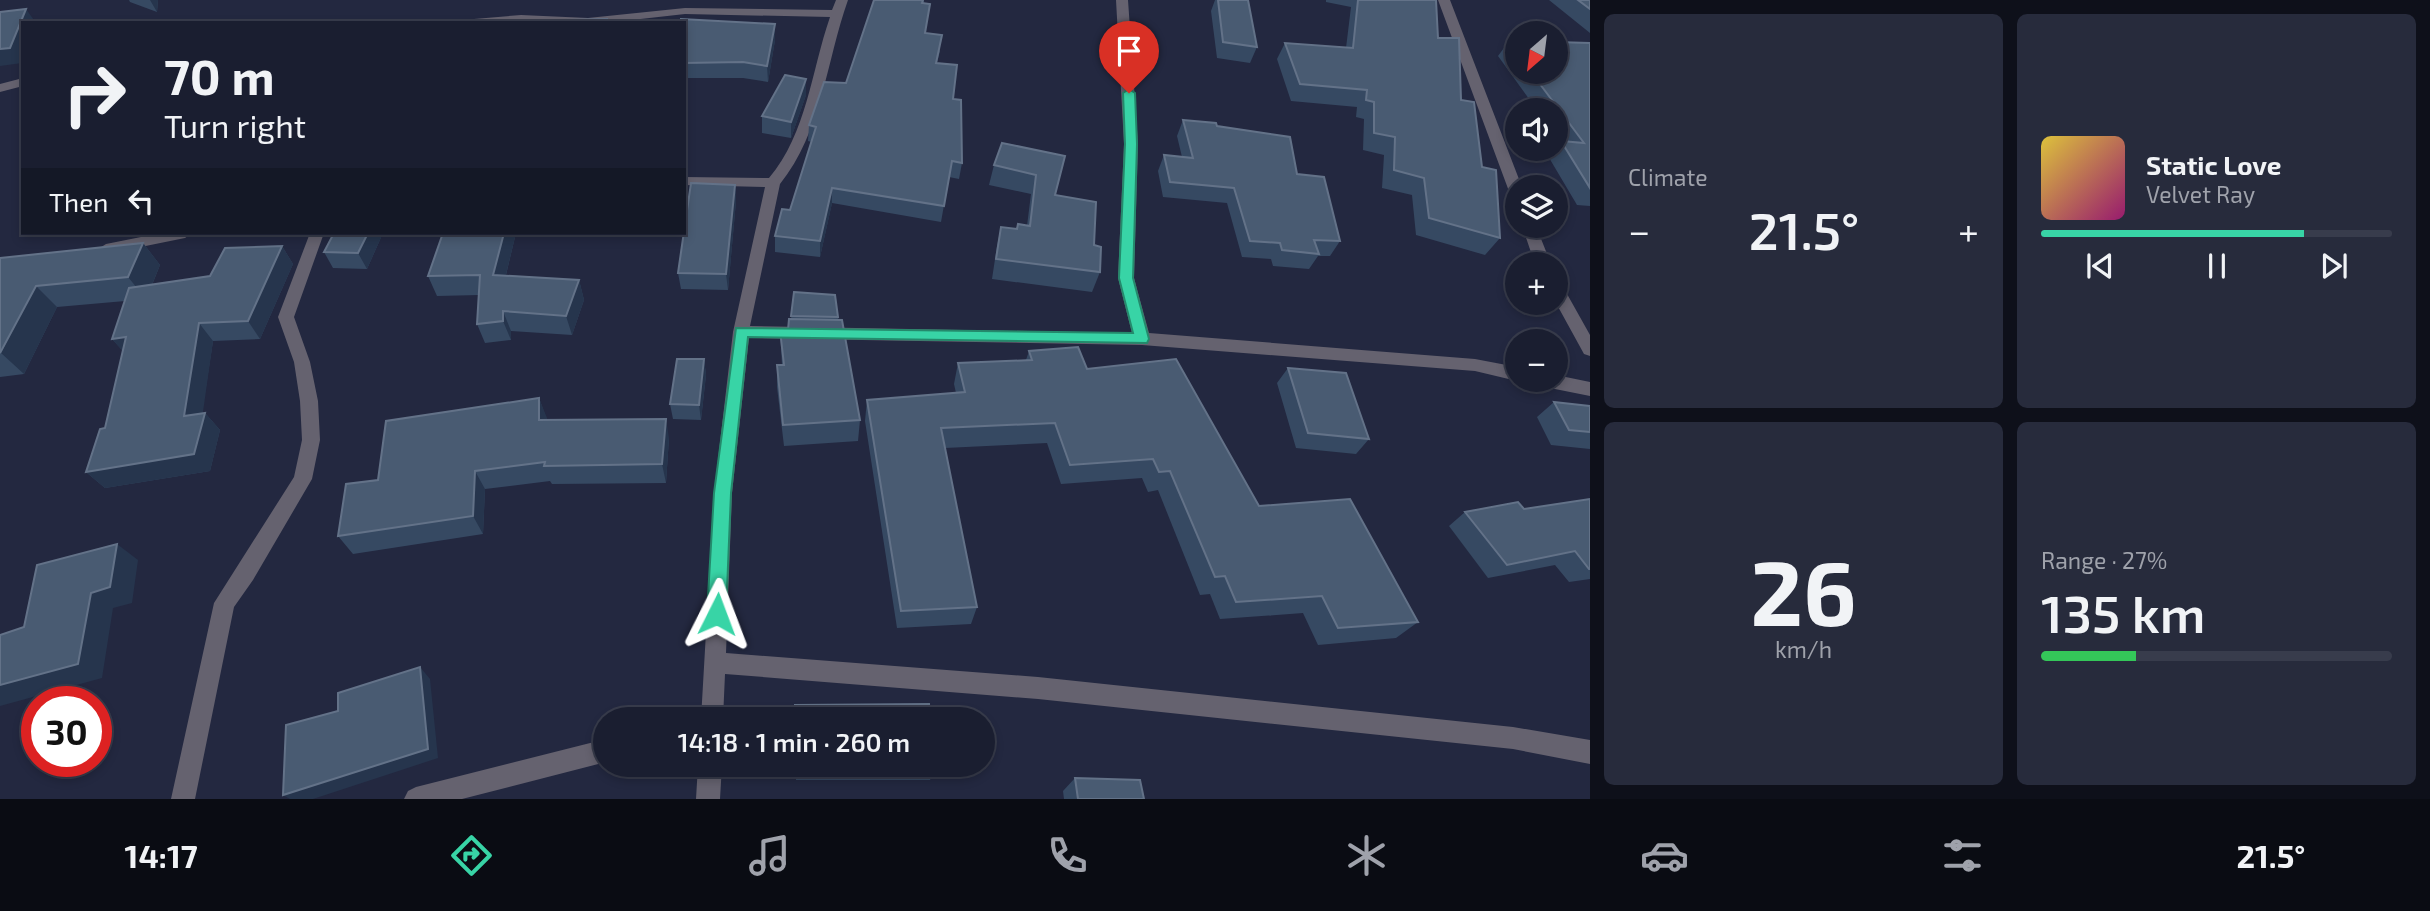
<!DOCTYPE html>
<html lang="en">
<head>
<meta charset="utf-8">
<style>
  body { margin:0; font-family:"Exo 2",sans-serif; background:#272b3c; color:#f1f3f6; height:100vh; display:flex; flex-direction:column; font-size:26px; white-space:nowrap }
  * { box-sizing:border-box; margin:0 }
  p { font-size:23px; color:#9fa2ab }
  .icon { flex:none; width:38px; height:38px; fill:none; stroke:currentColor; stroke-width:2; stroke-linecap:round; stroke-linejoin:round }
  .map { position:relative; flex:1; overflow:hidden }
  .drawer { display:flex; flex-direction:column; gap:14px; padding:14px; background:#0e101a; width:840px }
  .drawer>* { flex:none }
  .guide { position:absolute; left:21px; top:21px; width:665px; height:214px; border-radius:0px; box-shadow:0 4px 10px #0003,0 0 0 2px #383c4c; background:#1a1e30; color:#f1f3f6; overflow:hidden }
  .needle { width:46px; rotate:208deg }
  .controls { position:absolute; left:1505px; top:21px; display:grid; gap:14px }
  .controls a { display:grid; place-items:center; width:63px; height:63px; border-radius:50%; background:#1a1e30; box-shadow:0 4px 10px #0003,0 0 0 2px #383c4c; font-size:35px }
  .speed { position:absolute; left:21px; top:686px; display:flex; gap:14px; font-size:35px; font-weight:700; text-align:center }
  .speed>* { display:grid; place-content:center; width:91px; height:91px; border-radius:50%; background:#1a1e30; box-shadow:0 4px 10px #0003,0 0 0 2px #383c4c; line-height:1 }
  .speed .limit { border:10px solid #d22; background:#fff; color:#111 }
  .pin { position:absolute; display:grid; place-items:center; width:60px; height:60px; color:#fff; margin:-72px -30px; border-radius:50% 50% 50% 0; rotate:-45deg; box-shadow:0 0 7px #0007 }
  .pin .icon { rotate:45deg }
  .me { position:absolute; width:77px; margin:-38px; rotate:3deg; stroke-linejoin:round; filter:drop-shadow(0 0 5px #0008) }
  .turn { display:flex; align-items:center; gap:24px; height:147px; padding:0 28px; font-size:32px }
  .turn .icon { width:91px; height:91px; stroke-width:2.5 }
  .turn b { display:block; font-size:49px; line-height:60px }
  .then { display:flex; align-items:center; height:66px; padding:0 28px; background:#0003; gap:14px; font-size:26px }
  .big { font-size:52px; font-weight:600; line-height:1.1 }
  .drawer .widget { flex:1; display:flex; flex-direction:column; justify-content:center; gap:10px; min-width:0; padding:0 24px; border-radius:10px; background:#272b3c }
  .drawer .dial { align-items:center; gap:0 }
  .dial b { font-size:91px; line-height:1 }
  .song { display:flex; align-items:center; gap:21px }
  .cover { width:84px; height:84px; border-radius:10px; background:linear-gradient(135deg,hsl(50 70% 55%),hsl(320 70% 35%)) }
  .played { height:7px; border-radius:4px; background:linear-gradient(90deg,#38d4a6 75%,#383c4c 75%) }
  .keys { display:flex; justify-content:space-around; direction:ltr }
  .heat { display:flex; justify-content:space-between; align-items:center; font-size:38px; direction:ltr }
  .charge { height:10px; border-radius:5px; background:linear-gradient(90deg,#34c759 27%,#383c4c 0) }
  .drawer .tiles { flex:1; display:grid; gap:14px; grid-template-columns:repeat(2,1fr) }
  .trip { position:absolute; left:593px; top:707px; width:402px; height:70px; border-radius:35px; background:#1a1e30; box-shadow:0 4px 10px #0003,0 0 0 2px #383c4c; font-weight:600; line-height:70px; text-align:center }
  .tabs { display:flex; height:112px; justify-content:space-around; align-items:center; background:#0a0c13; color:#9fa2ab }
  .tabs .icon { width:49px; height:49px }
  .tabs .current { color:#38d4a6 }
  .tabs b { font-size:32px; color:#f1f3f6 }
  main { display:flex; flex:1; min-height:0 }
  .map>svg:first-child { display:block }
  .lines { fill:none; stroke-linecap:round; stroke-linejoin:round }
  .minor { fill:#65626f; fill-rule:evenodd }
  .wall { fill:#364962 }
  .shaded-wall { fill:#26354d }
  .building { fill:#495b72; stroke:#637288; stroke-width:2 }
  .route { fill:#38d4a6; stroke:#248a6c; stroke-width:2 }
</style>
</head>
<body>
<main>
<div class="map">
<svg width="1590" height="799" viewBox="0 0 1590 799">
  <rect width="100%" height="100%" fill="#232840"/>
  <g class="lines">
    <path class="minor" d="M836,0H848C826,62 822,132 780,184L750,326L1132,333L1118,278L1124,144L1116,0H1128L1138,144L1134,278L1149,333L1475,359L1517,367V380H1520L1517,381L1475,371L1142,345L749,338L732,493L726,653L1038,677L1513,727L1590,740V764L1513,749L1038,699L725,674L723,719H701L714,493L733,332L765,187L684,185V177L769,178C807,133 811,72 830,17L685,14L605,23H456L462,20L521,15L588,18L685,8L832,10Z
      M1438,0H1450L1522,187H1517V199L1510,194Z
      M23,78V86L0,92V84Z
      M1522,226H1536L1551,264H1535Z
      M161,233H192L185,238L106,254L98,249L106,244Z
      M310,233H324L294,317L310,362L318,401L320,440L312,479L253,580L234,607L195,799H171L214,603L294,477L302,440L300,401L294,362L278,317Z
      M1556,283L1562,285L1590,335V356L1584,354L1556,303Z
      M1556,375L1590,382V396L1545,387L1536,380H1556Z
      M606,739V762L462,799H404L408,791L416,787Z
      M698,765H722L720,799H696Z"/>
  </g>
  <path class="wall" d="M129,0H158L157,12L130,2Z
    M874,0H924L926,33L940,51L937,63L953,99L962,163L959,179L949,177L941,222L832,203L820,257L775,252V236L790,210L812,142L808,141L809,125L846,83Z
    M1215,0H1248L1257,47L1250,63L1217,58L1211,11Z
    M1326,0H1436L1438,38L1461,100L1482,167L1500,238L1485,255L1416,235L1412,195L1382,188L1384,155L1363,150L1364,119L1356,117L1357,107L1291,101L1277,59L1285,43L1346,48L1351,7L1326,2Z
    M1549,0H1590V33Z
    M684,23L775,40L768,82L743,78H684Z
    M1509,41H1517V72H1556L1590,43V206L1577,205L1548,156L1554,149H1556V147L1560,142L1556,137V110H1537L1498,56Z
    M806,95L791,138L762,133V116Z
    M1183,120L1217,126L1297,174L1340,241L1330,256H1318L1309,269L1273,266L1271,259L1242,257L1227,203L1163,197L1158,171L1164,155L1182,157L1177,136Z
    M1065,156L1055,195L1094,245L1100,272L1092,292L992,279L997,246L1001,227L1016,229L1018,224L1027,226L1031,194L989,185L994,165Z
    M735,185L736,201L728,290L681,289L678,273Z
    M334,233H383L367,269L333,268L324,252Z
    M515,237L506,275L579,280L584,300L572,335L511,331V340L485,343L477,324L479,295L437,296L428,276Z
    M143,243L160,265L152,285L210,276L282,246L293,264L260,339L213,341L202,413H205L220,430L210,471L105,488L86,472L105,428L123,351L112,339L125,301L57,307L24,374L0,377V258Z
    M794,292L838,317L860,420L858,441L784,446L777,387V365H782L780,330H788L791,319Z
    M1029,351L1087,369L1259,506L1418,622L1396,638L1318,645L1303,613L1220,619L1210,594L1200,595L1158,490L1148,492L1142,478L1061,484L1047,443L945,448L977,607L971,624L897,628L865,421L867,400L956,393L954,384L958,363L1026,360Z
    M704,359L706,375L701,420L673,419L670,404Z
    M1288,368L1369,439L1356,454L1296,448L1277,383Z
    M539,398L547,420L669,438L666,483L552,484L550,481L485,489L483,534L353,554L338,536L378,480Z
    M1554,402L1590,406V449L1551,445L1537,417Z
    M1590,499V579L1569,582L1555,565L1488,578L1449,526L1465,512L1524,509Z
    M795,765L935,767L930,780H796Z
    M1075,778L1144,799H1064L1063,791Z"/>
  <path class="shaded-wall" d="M150,0H158L157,12Z
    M26,9L36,23H23V61L22,63L0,66V49Z
    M775,24V40L768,82L767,66Z
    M806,79V95L791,138V122Z
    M735,185L736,201L728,290L726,274Z
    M832,188V203L820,257V241Z
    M368,233H383L367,269L358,253Z
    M504,233H514L515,237L501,295L493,275Z
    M143,243L160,265L146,299L128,277Z
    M282,246L293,264L260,339L248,321Z
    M579,280L584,300L572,335L566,316Z
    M36,286L57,307L24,374L1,353Z
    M503,311L511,331V340L503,321Z
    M199,323L213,341L200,433L184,416Z
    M126,337L128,357L112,339Z
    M704,359L706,375L701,420L699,405Z
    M539,398L547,418L546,439L539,420Z
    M205,413L220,430L210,471L105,488L86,472Z
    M666,419L669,438L666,483L662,464Z
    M475,471L485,489L483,534L473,516Z
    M117,544L138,560L132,603L113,608L102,678L0,706V685Z
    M420,667L430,679L438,758L313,799H290L283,795Z"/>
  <path class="building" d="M874,0H923L922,3L930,4L925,33L942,35L936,63L957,65L953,99L961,100L962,163L952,161L944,206L832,188L820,241L775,236L782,209L790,210L816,127L809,125L824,82L846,83Z
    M1218,0H1248L1257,47L1223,42Z
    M1358,0H1436L1438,38H1459L1461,100L1474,102L1482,167L1496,170L1500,238L1429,218L1424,178L1394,170L1395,137L1374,133V102L1366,100L1367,90L1300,84L1285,43L1353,48Z
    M1578,0H1590V9Z
    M26,9L10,48L0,49V12Z
    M607,19V23H565V20Z
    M681,19L775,24L767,66L743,62L684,63V23H681Z
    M1509,41H1517V53Z
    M1556,42L1590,43V188L1561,141L1584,143L1531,72H1556Z
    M785,75L806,79L791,122L762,116Z
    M1183,120L1216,123L1217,126L1290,137L1297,174L1324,177L1340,241L1314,240L1319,254L1282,250L1280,243L1250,241L1234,188L1170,182L1164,155L1193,158Z
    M1002,143L1065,156L1055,195L1096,202L1094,245L1101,247L1100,272L996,259L1001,227L1017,229L1018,224L1030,226L1036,175L994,165Z
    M691,183L735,185L726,274L678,273Z
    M334,233H368L358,253L324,252Z
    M443,233H504L493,275L579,280L566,316L503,311V321L477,324L480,275L428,276Z
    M143,243L128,277L36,286L0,353V258Z
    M282,246L248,321L199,323L184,416L205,413L194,454L86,472L100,429L105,428L126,337L112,339L129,288L210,276L225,248Z
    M794,292L835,295L838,317L791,316Z
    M789,319L842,320L860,420L783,425L777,365H784L780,330H788Z
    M1078,347L1087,369L1176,359L1259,506L1350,499L1418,622L1338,628L1322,596L1236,602L1225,576L1215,577L1170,471L1159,472L1153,459L1070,465L1055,423L941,428L977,607L901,611L867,400L965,392L958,363L1032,360L1029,351Z
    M677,359H704L699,405L670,404Z
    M1288,368L1346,373L1369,439L1308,433Z
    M539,398V420L666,419L662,464L544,466L545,462L475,471L473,516L338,536L346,484L378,480L386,421Z
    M1554,402L1590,406V432L1569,430Z
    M1590,499V569H1589L1575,551L1507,565L1465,512L1518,502L1524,509Z
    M117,544L110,587L91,593L78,664L0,685V635L24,627L37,565Z
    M420,667L428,749L283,795L286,725L338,711V693Z
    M929,704L930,719H795V705Z
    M796,765H935V767H796Z
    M1075,778L1140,780L1144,799H1078Z"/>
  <path class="route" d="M1129,89L1135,93L1137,144L1133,278L1149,339L1147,343L748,337L731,493L726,614L724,620L717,623L710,620L707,614L714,493L736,328L1133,333L1119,278L1125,144L1123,93Z"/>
</svg>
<div class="controls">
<a><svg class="needle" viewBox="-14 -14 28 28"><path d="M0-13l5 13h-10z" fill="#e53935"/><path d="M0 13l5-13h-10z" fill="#9fa2ab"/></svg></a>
<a><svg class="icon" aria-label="sound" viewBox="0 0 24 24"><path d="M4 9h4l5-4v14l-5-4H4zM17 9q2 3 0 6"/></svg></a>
<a><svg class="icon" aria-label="layers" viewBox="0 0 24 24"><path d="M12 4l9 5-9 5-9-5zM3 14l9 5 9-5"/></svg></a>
<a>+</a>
<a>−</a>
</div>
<div class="speed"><div class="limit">30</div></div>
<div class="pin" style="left:1129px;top:93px;background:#d93025"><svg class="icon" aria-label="arrive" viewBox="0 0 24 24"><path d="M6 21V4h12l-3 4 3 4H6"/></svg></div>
<svg class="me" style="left:717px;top:614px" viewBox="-20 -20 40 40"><path d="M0-17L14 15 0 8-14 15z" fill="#38d4a6" stroke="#fff" stroke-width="4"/></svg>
<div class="trip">14:18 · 1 min · 260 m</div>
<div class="guide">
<div class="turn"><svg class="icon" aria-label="right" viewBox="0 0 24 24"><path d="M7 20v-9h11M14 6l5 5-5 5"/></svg><div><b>70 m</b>Turn right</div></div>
<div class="then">Then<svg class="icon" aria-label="left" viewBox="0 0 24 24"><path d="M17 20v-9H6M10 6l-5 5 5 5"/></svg></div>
</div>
</div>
<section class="drawer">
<div class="tiles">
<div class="widget"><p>Climate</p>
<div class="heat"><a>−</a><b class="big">21.5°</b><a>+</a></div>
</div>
<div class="widget">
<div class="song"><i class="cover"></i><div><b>Static Love</b><p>Velvet Ray</p></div></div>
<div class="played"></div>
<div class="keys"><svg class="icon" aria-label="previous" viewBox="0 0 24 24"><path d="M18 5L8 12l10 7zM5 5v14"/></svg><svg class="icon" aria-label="pause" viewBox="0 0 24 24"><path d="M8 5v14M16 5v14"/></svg><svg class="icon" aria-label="next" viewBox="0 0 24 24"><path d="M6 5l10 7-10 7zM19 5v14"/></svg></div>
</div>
<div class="widget dial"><b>26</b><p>km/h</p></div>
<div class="widget"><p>Range · 27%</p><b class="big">135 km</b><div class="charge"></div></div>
</div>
</section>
</main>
<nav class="tabs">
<b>14:17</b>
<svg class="icon current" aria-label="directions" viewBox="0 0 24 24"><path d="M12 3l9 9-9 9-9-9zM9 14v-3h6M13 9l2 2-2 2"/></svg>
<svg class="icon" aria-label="music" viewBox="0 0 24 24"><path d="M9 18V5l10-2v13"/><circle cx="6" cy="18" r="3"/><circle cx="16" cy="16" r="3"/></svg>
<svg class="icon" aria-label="phone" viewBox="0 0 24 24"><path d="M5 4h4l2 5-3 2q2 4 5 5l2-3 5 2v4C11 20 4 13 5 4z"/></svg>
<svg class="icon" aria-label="climate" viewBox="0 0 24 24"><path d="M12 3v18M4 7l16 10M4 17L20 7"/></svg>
<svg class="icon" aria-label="car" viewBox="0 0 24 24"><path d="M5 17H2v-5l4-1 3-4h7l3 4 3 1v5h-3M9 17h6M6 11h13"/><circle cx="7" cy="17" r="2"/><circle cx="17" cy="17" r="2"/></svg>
<svg class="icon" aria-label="filters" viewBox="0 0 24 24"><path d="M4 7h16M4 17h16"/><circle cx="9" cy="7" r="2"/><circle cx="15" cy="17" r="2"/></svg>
<b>21.5°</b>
</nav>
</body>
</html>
